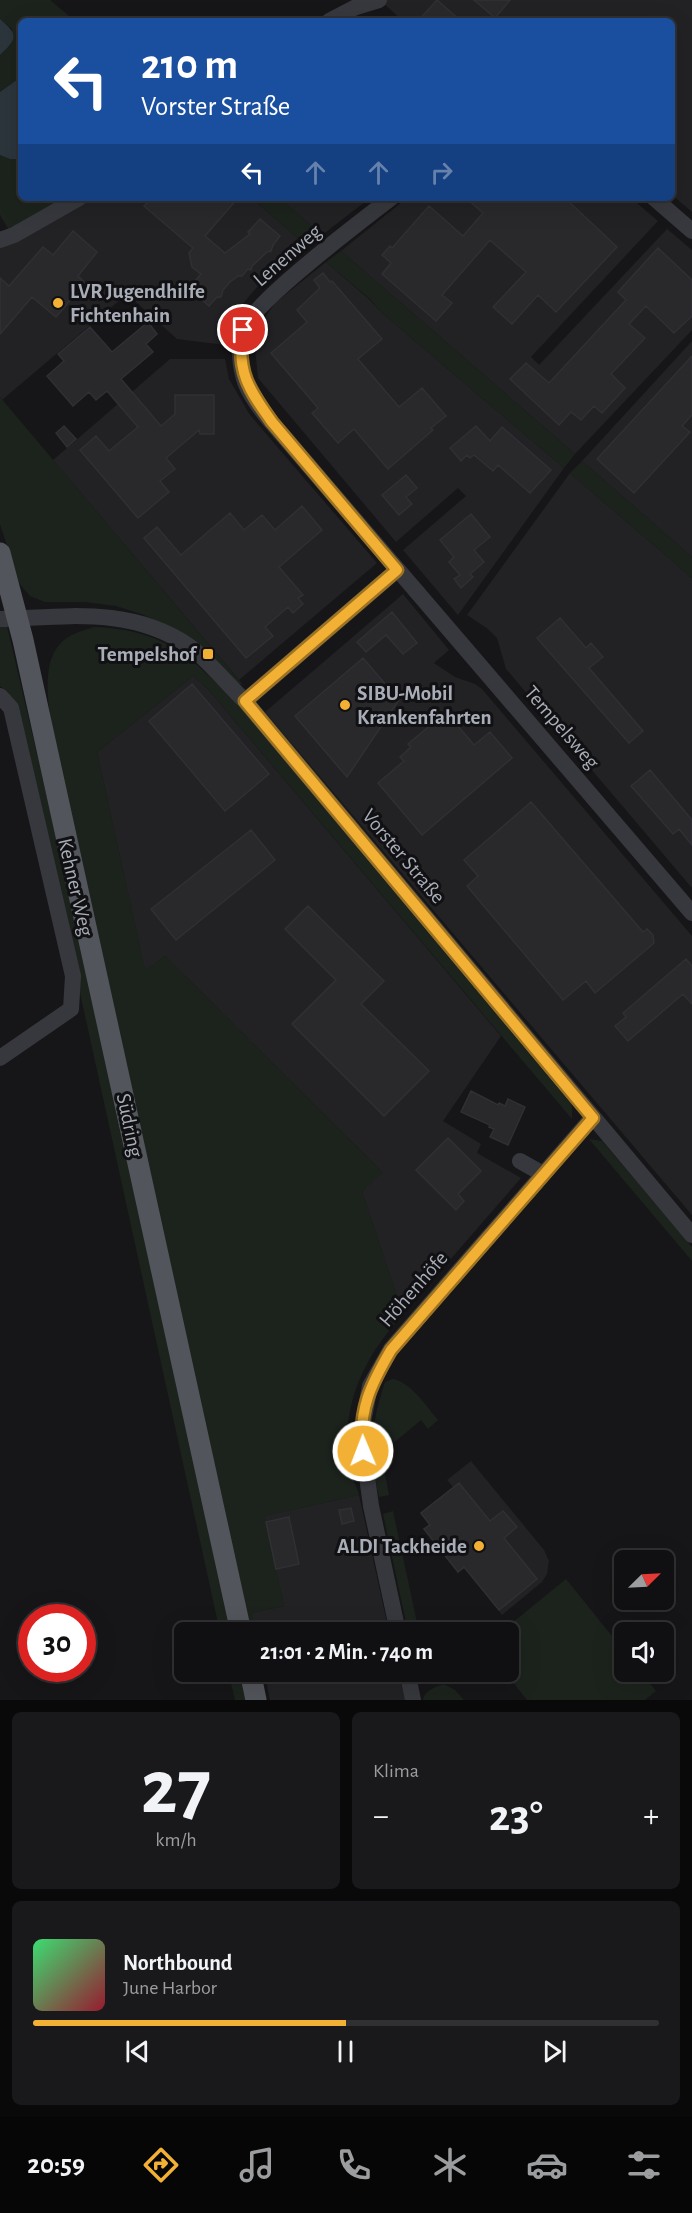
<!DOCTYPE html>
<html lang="de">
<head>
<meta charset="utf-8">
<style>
  body { margin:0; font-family:"Alegreya Sans",sans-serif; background:#19191b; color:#f1f3f6; height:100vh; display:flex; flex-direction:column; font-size:22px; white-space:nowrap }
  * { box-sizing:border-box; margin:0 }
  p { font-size:20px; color:#9c9d9f }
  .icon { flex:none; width:33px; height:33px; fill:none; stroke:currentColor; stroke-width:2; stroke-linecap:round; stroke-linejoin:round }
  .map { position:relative; height:1700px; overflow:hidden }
  .panel { display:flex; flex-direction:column; gap:12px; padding:12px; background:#09090a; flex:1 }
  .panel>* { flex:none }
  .banner { position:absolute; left:18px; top:18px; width:657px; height:183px; border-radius:9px; box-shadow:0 6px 24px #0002,0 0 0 2px #303032; background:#1a4fa0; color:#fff; overflow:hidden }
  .needle { width:39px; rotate:66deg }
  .tools { position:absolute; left:614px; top:1550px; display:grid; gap:12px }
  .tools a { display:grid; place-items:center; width:60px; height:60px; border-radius:9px; background:#101012; box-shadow:0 6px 24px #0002,0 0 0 2px #303032; font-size:30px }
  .speed { position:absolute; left:18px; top:1604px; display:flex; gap:12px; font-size:30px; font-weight:700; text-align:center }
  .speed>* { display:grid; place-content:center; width:78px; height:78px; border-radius:50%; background:#101012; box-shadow:0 6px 24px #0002,0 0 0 2px #303032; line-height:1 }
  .speed .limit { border:9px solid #d22; background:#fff; color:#111 }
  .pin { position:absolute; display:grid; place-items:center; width:51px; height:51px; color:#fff; margin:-26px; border:3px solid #fff; border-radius:50%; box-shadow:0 2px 6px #0007 }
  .me { position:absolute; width:66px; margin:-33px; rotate:359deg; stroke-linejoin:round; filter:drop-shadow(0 0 4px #0008) }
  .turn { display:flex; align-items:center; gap:21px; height:126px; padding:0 24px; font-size:27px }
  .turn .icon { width:78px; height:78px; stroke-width:2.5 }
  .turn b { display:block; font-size:42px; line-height:51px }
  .lanes { display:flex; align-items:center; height:57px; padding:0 24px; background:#0003; justify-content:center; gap:30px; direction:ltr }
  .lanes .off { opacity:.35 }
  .big { font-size:45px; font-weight:700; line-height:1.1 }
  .panel .tile { flex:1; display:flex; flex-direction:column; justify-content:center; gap:9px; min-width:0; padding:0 21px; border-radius:9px; background:#19191b }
  .panel .dial { align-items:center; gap:0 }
  .dial b { font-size:78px; line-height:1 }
  .song { display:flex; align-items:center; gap:18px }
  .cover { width:72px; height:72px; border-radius:9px; background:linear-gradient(135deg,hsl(140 70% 55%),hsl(350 70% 35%)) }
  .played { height:6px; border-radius:3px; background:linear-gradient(90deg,#f2b134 50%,#303032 50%) }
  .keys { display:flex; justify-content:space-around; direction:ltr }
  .heat { display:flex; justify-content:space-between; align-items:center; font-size:33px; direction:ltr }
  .panel .tiles { flex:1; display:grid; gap:12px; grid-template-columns:1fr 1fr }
  .tile:last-child { grid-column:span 2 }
  .trip { position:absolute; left:174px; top:1622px; width:345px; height:60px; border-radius:9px; background:#101012; box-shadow:0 6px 24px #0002,0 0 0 2px #303032; font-weight:700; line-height:60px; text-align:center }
  .menu { display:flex; height:96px; justify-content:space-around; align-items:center; background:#060607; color:#9c9d9f }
  .menu .icon { width:42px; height:42px }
  .menu .active { color:#f2b134 }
  .menu b { font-size:27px; color:#f1f3f6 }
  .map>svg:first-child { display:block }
  .built { fill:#222225 }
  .green { fill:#1c231d }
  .water { fill:#2c353c }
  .building { fill:#29292c; stroke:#303034; stroke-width:1.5 }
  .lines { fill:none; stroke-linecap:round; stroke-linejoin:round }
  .minor { stroke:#37383d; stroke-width:16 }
  .major { stroke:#53555c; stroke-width:21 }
  .route-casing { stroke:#9d7322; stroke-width:15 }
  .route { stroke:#f2b134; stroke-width:10 }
  .poi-dot { fill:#f2b134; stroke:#111113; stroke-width:2 }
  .labels { text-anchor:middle; stroke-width:6; stroke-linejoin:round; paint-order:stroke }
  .street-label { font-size:21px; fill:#a8adb8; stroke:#111113 }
  .poi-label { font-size:21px; font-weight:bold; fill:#a8adb8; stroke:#111113; text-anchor:start }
</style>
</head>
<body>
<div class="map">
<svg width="692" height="1700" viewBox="0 0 692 1700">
  <rect width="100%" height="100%" fill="#161618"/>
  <path class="built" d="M386,0H692V212L672,195V21H403L382,2Z
    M92,198H252L308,247L257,287L236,312L225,345L177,339L127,294L2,400L0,397V245L67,213Z
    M279,198H370L322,235Z
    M407,198H631L658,221L531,357L539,365L667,229L692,250V330L575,454L341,251Z
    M326,262L370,300L381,312L564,468L458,615L403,550L466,496L458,488L396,542L258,378L255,347L264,319L275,303Z
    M692,341V557L582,461Z
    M170,359H225L229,379L250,415L377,563L239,680L53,460Z
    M570,473L692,578V888L506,669L497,638L488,629L467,615Z
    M403,594L449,650L434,663L455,677L475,684L482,689L692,936V1215L265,712Z
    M193,676L207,688L501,1036L443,1121L481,1144L477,1153L521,1178L403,1314L362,1191L382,1172L165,956L145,971L97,752Z
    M471,1461L544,1550L549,1561L547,1574L542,1582L502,1615L465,1568L458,1573L423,1529L429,1524L420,1514L453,1487L447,1480Z
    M359,1495L389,1632H256L251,1613L284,1606L264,1516Z
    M264,1671H398L405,1700H270Z"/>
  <path class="green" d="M0,0H50L75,21H21V77L0,92V55L11,45L12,29L0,19Z
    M0,155L10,159H21V198H68L10,232L0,215Z
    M252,198H279L322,235L308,247Z
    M341,251L575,454L564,468L381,312L370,299L326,262Z
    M0,397L243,685L237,683L170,628L144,615L116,606L85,602H45L30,596L19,583L0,524Z
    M582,461L692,557V578L570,473Z
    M7,626L95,1002L235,1632H220L47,842L6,691L0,686V627Z
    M94,627C165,630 190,656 238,704L572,1105V1119L207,688L193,676L97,752L145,970L165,956L383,1173L362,1191L403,1314C370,1351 347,1391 347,1442C347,1451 347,1461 349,1469C351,1478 357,1485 359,1495L265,1516L284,1606L252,1613L256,1632H248L56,750C51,722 38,667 60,644C69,634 82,631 94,627Z
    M589,1139L602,1141L692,1247V1261Z
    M393,1379C413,1384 425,1405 438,1420L428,1429L421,1420L384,1451L390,1460L383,1464L389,1495L379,1497C369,1449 370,1429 385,1382Z
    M393,1511L419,1632H408L383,1514Z
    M566,1579L624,1651V1671H640L656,1691L645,1700H527L504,1671H508V1632H501Z
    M228,1671H242L248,1700H235Z
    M444,1684L455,1690L464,1700H423C425,1690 435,1687 444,1684Z"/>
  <path class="water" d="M0,19C18,34 18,39 0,55Z
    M21,77V159H10L0,155V92Z"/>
  <path class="building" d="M437,0L461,21H418Z
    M474,0H510L495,18Z
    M152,198H238L205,236L225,253L250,234L248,232L260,219L280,236L273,245L271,251L267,252L252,266L251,270L248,269L242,276H238L230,282L223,290L221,297H217L209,306L189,288L201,274L192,267L189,253L193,248L144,206Z
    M466,198H565L617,247L556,312L538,295L512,324L493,307L526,272L490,240L442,295L452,303L436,321L382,274L391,263L382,255L390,246L392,248L429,206L463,236L483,213Z
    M73,231L97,252L78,276L85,283L56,317L32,297L0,334V278L9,286L43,247L53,255Z
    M658,248L692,280V316L674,333L646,306L629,324L645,338L611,374L625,388L602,413L594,406L581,420L571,412L559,425L510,379L526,363L549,383L626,300L618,292Z
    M323,273L330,282L332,281L382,339L358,359L399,407L422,388L446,416L431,428L433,430L388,469L354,429L338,443L312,413L318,408L271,353L307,322L297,310L320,288L314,280Z
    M148,322L157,334L146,344L153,352L121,379L161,426L175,414V395H214V434H200L199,430L166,458L175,469L160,481L169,492L138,518L80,450L96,436L109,451L138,427L107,391L96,400L89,392L73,406L47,376L64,361L58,354L90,327L112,352Z
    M692,356V415L682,426L690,432L634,493L597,459Z
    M64,426L76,439L67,447L56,433Z
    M476,426L490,441L502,427L551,470L530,493L498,465L493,471L474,455L470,458L467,455L461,461L450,448Z
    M406,475L417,488L406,497L412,504L399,515L382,495Z
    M302,506L322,530L279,567L303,595L298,598L303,604L293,613L288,607L265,627L273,636L246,658L144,538L157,527L181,555L230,513L244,530L262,515L275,530Z
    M471,514L490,537L474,550L484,562L470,574L473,577L461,588L454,579L460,575L449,562L454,557L440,540Z
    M392,612L417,643L403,654L386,635L366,652L357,642Z
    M560,618L586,648L591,643L603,657L589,668L643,731L629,743L537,638Z
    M363,658L399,700L347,777L295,716Z
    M192,684L269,774L225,811L149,721Z
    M446,712L474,745L490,732L512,758L422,835L378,783L404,761L400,757L411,747L408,744Z
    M650,770L692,820V845L679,829L673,834L631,786Z
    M531,802L643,932L647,929L653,935L654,943L595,993L586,981L563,1000L467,886L478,876L464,860Z
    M251,830L275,860L176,940L151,909Z
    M308,906L384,981L361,1004L429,1071L384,1116L292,1024L336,980L285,929Z
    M686,959L692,966V1004L683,994L628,1041L615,1026L626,1017L623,1013Z
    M471,1091L498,1105L499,1103L505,1106L508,1099L525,1107L508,1145L490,1137L494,1129L489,1127L490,1125L461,1112Z
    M448,1138L481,1171L458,1194L464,1201L456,1210L416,1170Z
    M459,1483L490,1521L503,1511L517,1527L504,1538L537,1579L499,1610L464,1567L458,1572L424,1529L430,1525L421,1513Z
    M351,1508L354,1521L342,1524L339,1510Z
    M289,1517L299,1564L276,1569L266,1522Z"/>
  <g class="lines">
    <path class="minor" d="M329,21L356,7L379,0
      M391,198C363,220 251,303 242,332C238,347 240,367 245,382C254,405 275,426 291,445L692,913
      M654,198L692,231
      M0,240L14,235L79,198
      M0,619C66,617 130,606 189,646C206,658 229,686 245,701L692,1235
      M0,696L11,708L73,976L71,1009L0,1058
      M245,701L397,570
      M520,1161L543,1174
      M398,1632L371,1506L361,1433L370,1386L391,1349L593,1117
      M407,1671L413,1700"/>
    <path class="major" d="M0,553L23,640L241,1632
      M250,1671L256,1700"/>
  </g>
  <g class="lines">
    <g class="route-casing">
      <path id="route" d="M243,330C236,371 249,390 272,422L397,570L245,701L593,1118L391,1350C371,1384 358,1410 363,1451"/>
    </g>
    <use href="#route" class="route"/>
  </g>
  <g class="poi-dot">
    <circle cx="58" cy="303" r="6"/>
    <rect x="202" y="648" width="12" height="12" rx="3"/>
    <circle cx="345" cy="705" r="6"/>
    <circle cx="479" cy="1546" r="6"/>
  </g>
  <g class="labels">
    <g class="street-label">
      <text transform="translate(287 255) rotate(-41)" y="7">Lenenweg</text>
      <text transform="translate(562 727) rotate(49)" y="7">Tempelsweg</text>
      <text transform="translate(404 856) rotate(50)" y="7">Vorster Straße</text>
      <text transform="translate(76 887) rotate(77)" y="7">Kehner Weg</text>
      <text transform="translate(130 1125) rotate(78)" y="7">Südring</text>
      <text transform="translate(413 1289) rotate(-49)" y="7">Höhenhöfe</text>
    </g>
    <g class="poi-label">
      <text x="70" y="298">LVR Jugendhilfe<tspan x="70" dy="24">Fichtenhain</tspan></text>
      <text x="196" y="661" text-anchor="end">Tempelshof</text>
      <text x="357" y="700">SIBU-Mobil<tspan x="357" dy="24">Krankenfahrten</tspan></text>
      <text x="467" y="1553" text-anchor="end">ALDI Tackheide</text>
    </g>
  </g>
</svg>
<div class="tools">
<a><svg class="needle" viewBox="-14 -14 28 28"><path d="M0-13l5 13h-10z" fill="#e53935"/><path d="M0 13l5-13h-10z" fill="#9c9d9f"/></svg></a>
<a><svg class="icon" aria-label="sound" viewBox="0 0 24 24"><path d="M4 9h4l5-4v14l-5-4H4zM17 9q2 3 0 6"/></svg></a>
</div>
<div class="speed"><div class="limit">30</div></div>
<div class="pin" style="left:243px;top:330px;background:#d93025"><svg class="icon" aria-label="arrive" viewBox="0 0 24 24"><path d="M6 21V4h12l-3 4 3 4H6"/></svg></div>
<svg class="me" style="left:363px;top:1451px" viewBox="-20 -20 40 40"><circle r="17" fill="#f2b134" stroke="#fff" stroke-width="3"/><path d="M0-11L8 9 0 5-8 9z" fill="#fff"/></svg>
<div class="trip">21:01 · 2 Min. · 740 m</div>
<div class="banner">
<div class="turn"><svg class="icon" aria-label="left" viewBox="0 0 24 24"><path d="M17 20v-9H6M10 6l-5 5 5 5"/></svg><div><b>210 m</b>Vorster Straße</div></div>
<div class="lanes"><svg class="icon" aria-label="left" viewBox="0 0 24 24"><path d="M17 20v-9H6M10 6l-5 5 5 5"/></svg><svg class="icon off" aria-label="ahead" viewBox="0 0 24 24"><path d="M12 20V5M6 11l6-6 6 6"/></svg><svg class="icon off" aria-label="ahead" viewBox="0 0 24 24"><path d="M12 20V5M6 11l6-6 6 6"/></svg><svg class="icon off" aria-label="right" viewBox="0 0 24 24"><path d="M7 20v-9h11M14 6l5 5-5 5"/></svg></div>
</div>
</div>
<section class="panel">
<div class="tiles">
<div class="tile dial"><b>27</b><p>km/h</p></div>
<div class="tile"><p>Klima</p>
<div class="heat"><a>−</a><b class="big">23°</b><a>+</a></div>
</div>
<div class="tile">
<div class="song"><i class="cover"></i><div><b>Northbound</b><p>June Harbor</p></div></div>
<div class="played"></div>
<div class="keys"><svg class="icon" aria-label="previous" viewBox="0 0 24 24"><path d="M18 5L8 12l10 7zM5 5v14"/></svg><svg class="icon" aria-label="pause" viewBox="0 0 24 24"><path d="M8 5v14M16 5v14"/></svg><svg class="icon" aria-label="next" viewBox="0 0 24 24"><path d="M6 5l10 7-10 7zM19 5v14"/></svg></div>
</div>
</div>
</section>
<nav class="menu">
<b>20:59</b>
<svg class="icon active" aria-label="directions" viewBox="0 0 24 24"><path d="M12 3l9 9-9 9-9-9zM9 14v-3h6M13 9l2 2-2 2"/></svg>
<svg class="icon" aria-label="music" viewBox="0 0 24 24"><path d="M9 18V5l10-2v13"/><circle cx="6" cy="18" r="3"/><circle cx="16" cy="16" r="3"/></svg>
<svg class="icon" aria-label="phone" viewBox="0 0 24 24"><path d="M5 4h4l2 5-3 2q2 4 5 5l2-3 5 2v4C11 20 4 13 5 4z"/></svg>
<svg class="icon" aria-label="climate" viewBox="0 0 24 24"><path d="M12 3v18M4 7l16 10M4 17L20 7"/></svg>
<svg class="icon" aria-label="car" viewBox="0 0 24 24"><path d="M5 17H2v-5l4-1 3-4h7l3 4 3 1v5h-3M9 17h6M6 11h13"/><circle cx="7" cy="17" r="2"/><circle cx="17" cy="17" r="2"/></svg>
<svg class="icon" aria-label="filters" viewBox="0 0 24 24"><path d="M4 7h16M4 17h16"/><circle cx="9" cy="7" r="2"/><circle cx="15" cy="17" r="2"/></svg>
</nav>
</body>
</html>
